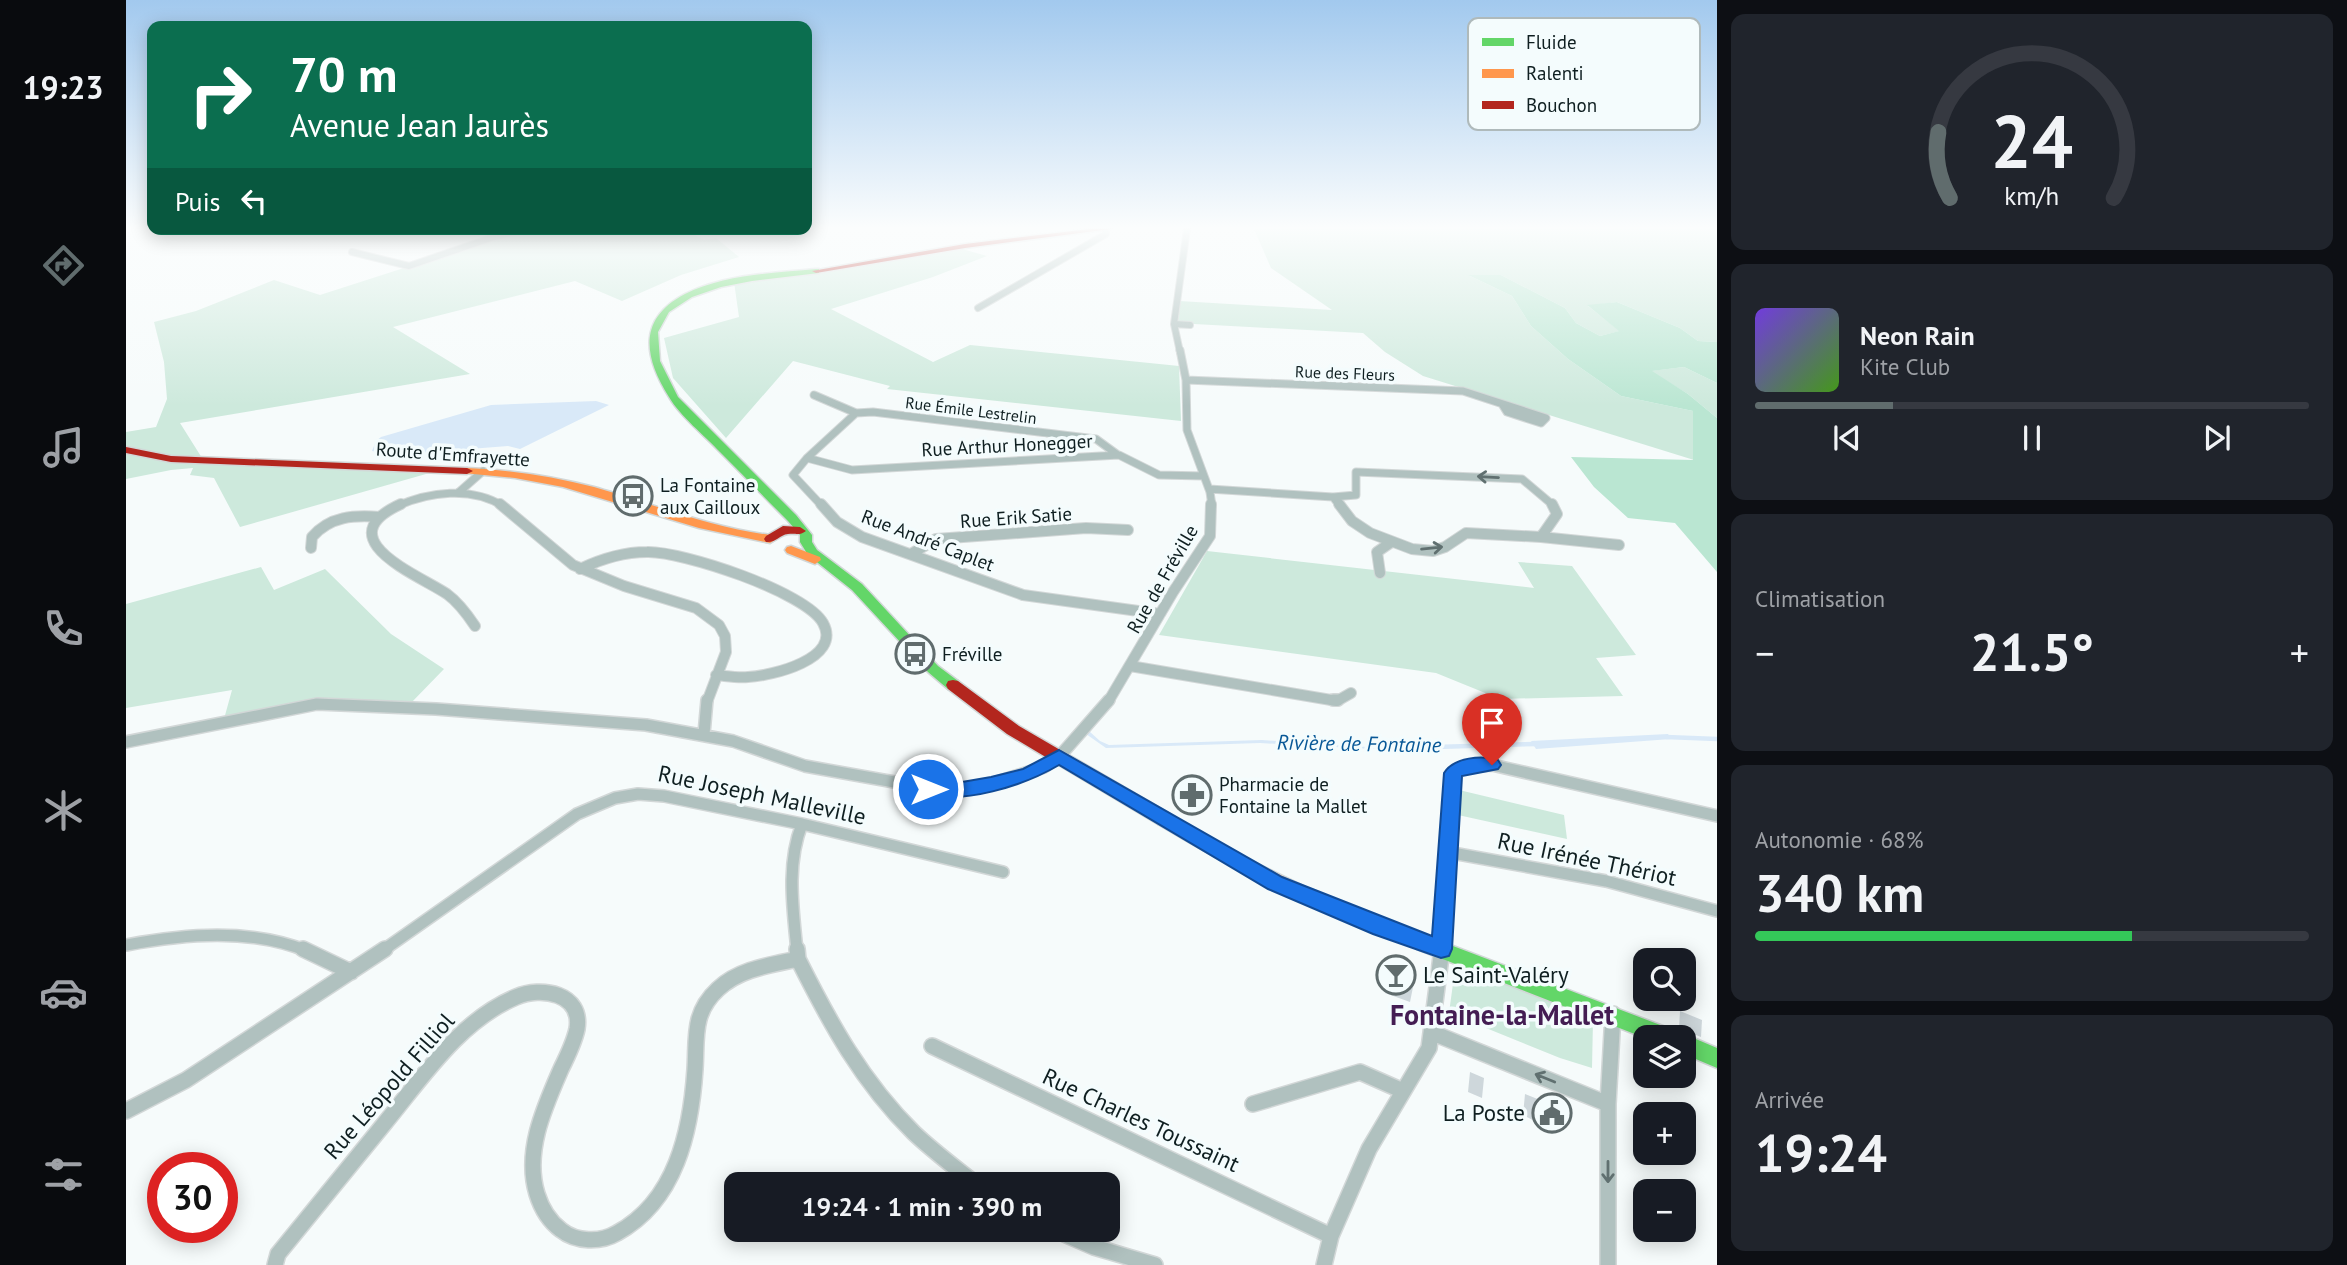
<!DOCTYPE html>
<html lang="fr">
<head>
<meta charset="utf-8">
<style>
  body { margin:0; font-family:"PT Sans",sans-serif; background:#20242c; color:#f1f3f6; height:100vh; display:flex; flex-direction:column; font-size:26px; white-space:nowrap }
  * { box-sizing:border-box; margin:0 }
  p { font-size:23px; color:#9ea1a6 }
  .icon { flex:none; width:38px; height:38px; fill:none; stroke:currentColor; stroke-width:2; stroke-linecap:round; stroke-linejoin:round }
  .map { position:relative; flex:1; overflow:hidden }
  .side { display:flex; flex-direction:column; gap:14px; padding:14px; background:#0d0f14; width:630px }
  .side>* { flex:none }
  .guide { position:absolute; left:21px; top:21px; width:665px; height:214px; border-radius:14px; box-shadow:0 4px 18px #0003; background:#0b6e4f; color:#fff; overflow:hidden }
  .controls { position:absolute; left:1507px; top:948px; display:grid; gap:14px }
  .controls a { display:grid; place-items:center; width:63px; height:63px; border-radius:14px; background:#171b24; box-shadow:0 4px 18px #0003; font-size:35px }
  .speed { position:absolute; left:21px; top:1152px; display:flex; gap:14px; font-size:35px; font-weight:700; text-align:center }
  .speed>* { display:grid; place-content:center; width:91px; height:91px; border-radius:50%; background:#171b24; box-shadow:0 4px 18px #0003; line-height:1 }
  .speed .limit { border:10px solid #d22; background:#fff; color:#111 }
  .pin { position:absolute; display:grid; place-items:center; width:60px; height:60px; color:#fff; margin:-72px -30px; border-radius:50% 50% 50% 0; rotate:-45deg; box-shadow:0 0 7px #0007 }
  .pin .icon { rotate:45deg }
  .me { position:absolute; width:77px; margin:-38px; rotate:90deg; stroke-linejoin:round; filter:drop-shadow(0 0 5px #0008) }
  .turn { display:flex; align-items:center; gap:24px; height:147px; padding:0 28px; font-size:32px }
  .turn .icon { width:91px; height:91px; stroke-width:2.5 }
  .turn b { display:block; font-size:49px; line-height:60px }
  .then { display:flex; align-items:center; height:66px; padding:0 28px; background:#0003; gap:14px; font-size:26px }
  .big { font-size:52px; font-weight:700; line-height:1.1 }
  .side .tile { flex:1; display:flex; flex-direction:column; justify-content:center; gap:10px; min-width:0; padding:0 24px; border-radius:14px; background:#20242c }
  .side .dial { align-items:center; gap:0 }
  .dial svg { height:182px; overflow:visible; fill:none; stroke:#363941; stroke-width:7; stroke-linecap:round; text-anchor:middle }
  .dial text { fill:#f1f3f6; stroke:none }
  .song { display:flex; align-items:center; gap:21px }
  .cover { width:84px; height:84px; border-radius:10px; background:linear-gradient(135deg,hsl(260 70% 55%),hsl(100 70% 35%)) }
  .played { height:7px; border-radius:4px; background:linear-gradient(90deg,#606c6d 25%,#363941 25%) }
  .keys { display:flex; justify-content:space-around; direction:ltr }
  .heat { display:flex; justify-content:space-between; align-items:center; font-size:38px; direction:ltr }
  .charge { height:10px; border-radius:5px; background:linear-gradient(90deg,#34c759 68%,#363941 0) }
  .trip { position:absolute; left:598px; top:1172px; width:396px; height:70px; border-radius:14px; background:#171b24; box-shadow:0 4px 18px #0003; font-weight:700; line-height:70px; text-align:center }
  main { display:flex; flex:1; min-height:0 }
  .tabs { display:flex; flex-direction:column; width:126px; justify-content:space-around; align-items:center; background:#090b0e; color:#9ea1a6 }
  .tabs .icon { width:49px; height:49px }
  .tabs .selected { color:#606c6d }
  .tabs b { font-size:32px; color:#f1f3f6 }
  .map>svg:first-child { display:block }
  .green { fill:#cde9dc }
  .forest { fill:#bae6d2 }
  .water { fill:#d9e9f8 }
  .lines { fill:none; stroke-linecap:round; stroke-linejoin:round }
  .stream { stroke:#d9e9f8; stroke-width:4.5 }
  .building { fill:#ced7db }
  .street-far4-casing { stroke:#d2d7d7; stroke-width:8 }
  .street-far3-casing { stroke:#d2d7d7; stroke-width:9 }
  .street-far2-casing { stroke:#d2d7d7; stroke-width:12 }
  .street-far1-casing { stroke:#d2d7d7; stroke-width:14 }
  .street-casing { stroke:#d2d7d7; stroke-width:18 }
  .fast-casing { stroke:#d2d7d7; stroke-width:3 }
  .slow-casing { stroke:#d2d7d7; stroke-width:3 }
  .jam-casing { stroke:#d2d7d7; stroke-width:3 }
  .street-far4 { stroke:#b0c1bf; stroke-width:6 }
  .street-far3 { stroke:#b0c1bf; stroke-width:7 }
  .street-far2 { stroke:#b0c1bf; stroke-width:10 }
  .street-far1 { stroke:#b0c1bf; stroke-width:11 }
  .street { stroke:#b0c1bf; stroke-width:15 }
  .fast { fill:#63d668; fill-rule:evenodd }
  .slow { fill:#ff974d; fill-rule:evenodd }
  .jam { fill:#b3261e; fill-rule:evenodd }
  .oneway { stroke:#607070 }
  .route { fill:#1a73e8; stroke:#114b97; stroke-width:2 }
  .labels { text-anchor:middle; stroke-width:7; stroke-linejoin:round; paint-order:stroke }
  .far-street-label { font-size:16px; fill:#0f1f21; stroke:#f4fcfd }
  .street-label { font-size:19px; fill:#0f1f21; stroke:#f4fcfd }
  .poi-label { font-size:19px; fill:#0f1f21; stroke:#f4fcfd; text-anchor:start }
  .water-label { font-size:21px; font-style:italic; fill:#095897; stroke:#f4fcfd }
  .near-street-label { font-size:23px; fill:#0f1f21; stroke:#f4fcfd }
  .near-poi-label { font-size:23px; fill:#0f1f21; stroke:#f4fcfd; text-anchor:start }
  .near-quarter-label { font-size:28px; font-weight:bold; fill:#441d53; stroke:#f4fcfd }
  .key { fill:#f4fcfd; stroke:#afbabb; stroke-width:2 }
  .key-label { font-size:19px; fill:#0f1f21 }
</style>
</head>
<body>
<main>
<nav class="tabs">
<b>19:23</b>
<svg class="icon selected" aria-label="directions" viewBox="0 0 24 24"><path d="M12 3l9 9-9 9-9-9zM9 14v-3h6M13 9l2 2-2 2"/></svg>
<svg class="icon" aria-label="music" viewBox="0 0 24 24"><path d="M9 18V5l10-2v13"/><circle cx="6" cy="18" r="3"/><circle cx="16" cy="16" r="3"/></svg>
<svg class="icon" aria-label="phone" viewBox="0 0 24 24"><path d="M5 4h4l2 5-3 2q2 4 5 5l2-3 5 2v4C11 20 4 13 5 4z"/></svg>
<svg class="icon" aria-label="climate" viewBox="0 0 24 24"><path d="M12 3v18M4 7l16 10M4 17L20 7"/></svg>
<svg class="icon" aria-label="car" viewBox="0 0 24 24"><path d="M5 17H2v-5l4-1 3-4h7l3 4 3 1v5h-3M9 17h6M6 11h13"/><circle cx="7" cy="17" r="2"/><circle cx="17" cy="17" r="2"/></svg>
<svg class="icon" aria-label="filters" viewBox="0 0 24 24"><path d="M4 7h16M4 17h16"/><circle cx="9" cy="7" r="2"/><circle cx="15" cy="17" r="2"/></svg>
</nav>
<div class="map">
<svg width="1591" height="1265" viewBox="0 0 1591 1265">
  <rect width="100%" height="100%" fill="#f6fbfb"/>
  <path class="green" d="M399,229H557L578,240L590,238L613,257L555,275L496,301L449,281L267,327L344,374L54,423L76,458L307,472L114,527L88,478L64,475L67,468L45,470L0,479V432L30,427L41,399L38,362L28,322L70,311L148,280L194,295Z
    M1128,229H1591V342L1572,341L1554,328L1491,302L1462,306L1494,331L1474,336L1450,323L1439,308L1375,275L1344,276L1386,296L1405,326L1442,359L1495,396L1567,411L1568,460L1297,376L1259,352L1237,333L1050,323L1053,301L1206,310L1145,268Z
    M836,249L861,256L807,277L705,309L807,362L844,345L1053,366L1055,421L761,389L764,386L667,361L600,438L547,378L538,338L613,317L608,282L697,273Z
    M1558,367L1591,383V418L1562,394L1524,371Z
    M1081,551L1408,588L1392,562L1446,566L1510,655L1470,658L1497,696L1374,699L1310,673L1033,635Z
    M135,567L148,590L199,569L265,634L318,669L284,704L191,703L98,719L106,690L0,708V604Z
    M1333,790L1438,815L1441,839L1332,815Z
    M1339,967L1456,1011L1467,1020L1466,1068L1434,1058L1323,1013L1329,969Z"/>
  <path class="forest" d="M1342,275H1375L1439,308L1450,323L1474,336L1493,331L1461,305L1491,302L1554,328L1572,341L1591,342V383L1558,367L1526,371L1562,394L1591,418V572L1549,523L1502,518L1468,487L1445,457L1567,460V411L1495,396L1442,359L1405,326L1386,296Z"/>
  <path class="water" d="M470,401L483,405L394,449L382,446L267,455L246,451L250,441L255,437L365,405Z
    M963,731L974,741L983,745L1136,740L1242,747L1256,744L1315,747L1314,749L1257,747L1245,749L1134,743L980,748L960,734Z
    M1542,734L1545,739L1410,749L1405,741Z"/>
  <g class="lines">
    <path class="stream" d="M1540,737L1591,739
      M1310,747L1410,744"/>
  </g>
  <path class="building" d="M1065,781L1081,789L1068,812L1049,802Z
    M1253,964L1289,977L1284,1002L1259,993L1262,976L1251,972Z
    M1554,1011L1576,1020L1575,1037L1553,1028Z
    M1344,1072L1358,1078L1356,1098L1342,1092Z
    M1399,1094L1434,1108L1433,1129L1425,1126L1424,1129L1397,1115Z"/>
  <g class="lines">
    <g class="street-far4-casing">
      <path id="street-far4" d="M226,252L283,266L368,237L401,229
        M852,308L980,234L979,230
        M1048,324L1064,325
        M1054,352L1048,324L1061,229"/>
    </g>
    <g class="street-far3-casing">
      <path id="street-far3" d="M1054,350L1060,380L1061,430L1084,492L1086,506
        M1060,380L1337,391L1420,418L1415,423L1381,412L1376,404
        M688,395L730,413L681,458L667,475L696,506
        M730,413L747,412L970,439L992,455
        M681,458L726,470L993,455L1033,475L1078,476
        M1083,489L1207,497
        M332,493L357,471
        M1207,497L1214,506
        M1207,497L1230,495V472L1396,479L1428,506
        M271,506C303,492 345,486 377,506"/>
    </g>
    <g class="street-far2-casing">
      <path id="street-far2" d="M275,504C198,539 295,576 321,594C332,602 341,614 349,626
        M374,504L447,565L498,586L570,608L593,625L599,636L600,652L581,702
        M695,504L711,522L736,537L897,595L1034,614
        M1213,504L1226,521L1244,533L1286,549L1307,551L1319,547L1340,533L1415,537L1431,514L1426,504
        M1415,537L1493,545
        M185,548L186,537C204,516 228,515 254,517
        M785,554L810,539L960,528L1002,530
        M454,569C475,559 497,552 521,552C556,551 680,592 697,623C717,659 645,676 622,677C611,678 601,676 590,675
        M1254,573L1251,552L1264,543
        M1004,666L1211,701L1225,693
        M982,702L1047,592L1084,536L1085,504"/>
    </g>
    <g class="street-far1-casing">
      <path id="street-far1" d="M1207,700H1212
        M578,734L581,700
        M0,742L191,704L310,709L520,725L607,741L679,766L802,788L836,789L865,784L918,767L933,757L983,700
        M1321,852L1480,881L1591,911
        M0,945C59,934 124,928 181,951
        M256,951L451,814L489,798L512,794L538,796L676,824L877,872
        M671,951C667,908 660,865 676,824
        M1316,951L1327,773L1336,767L1366,765L1591,816"/>
    </g>
    <g class="street-casing">
      <path id="street" d="M177,949L225,972
        M671,949L672,959C704,1023 736,1082 788,1133C808,1152 830,1168 851,1185
        M1307,1033L1482,1104
        M806,1046L1205,1236
        M1127,1104L1234,1072L1277,1091
        M0,1111L60,1080L259,949
        M929,1230L968,1247L1029,1265
        M149,1265L152,1254C187,1211 223,1167 258,1124C296,1078 333,1021 390,997C415,986 457,993 451,1029C448,1043 441,1057 435,1069C418,1108 398,1152 411,1194C415,1207 423,1221 435,1230C450,1242 474,1243 491,1233C550,1201 565,1131 569,1069C571,1037 566,1013 592,989C613,969 644,965 672,959
        M1198,1265L1205,1236L1243,1149L1303,1048L1316,949
        M1482,1265V1104L1487,1014"/>
    </g>
    <g class="fast-casing">
      <path id="fast" d="M690,269H693V273L626,281L595,287L566,297L543,312L532,332L534,361L552,397L670,515L686,535V542L691,550L736,584L812,666L832,681L834,685L832,689H822L802,672L726,590L682,555L674,542V535L662,521C639,498 617,475 594,452C579,436 554,416 543,397C518,357 511,319 559,294C598,274 648,273 690,269Z
        M1298,935L1550,1031L1553,1036L1558,1034L1591,1048V1068L1558,1054V1038H1519L1291,949L1288,943L1291,937Z"/>
    </g>
    <g class="slow-casing">
      <path id="slow" d="M341,468C384,470 426,476 468,487C527,504 583,527 644,535L650,539L644,543L573,528L437,487L389,478L337,473L335,471Z
        M665,546L694,557L695,560L689,564L661,553L659,550L661,547Z
        M1038,812L1113,855L1202,898L1305,937L1308,943L1305,949L1298,951C1202,917 1119,876 1032,824L1029,819L1032,814Z"/>
    </g>
    <g class="jam-casing">
      <path id="jam" d="M963,229H985L839,248L690,273L686,271L839,244Z
        M0,447L45,456L341,468L347,471L341,474L45,462L0,453Z
        M657,526L674,527L680,531C673,536 671,533 662,534C653,535 650,543 640,542L638,539L640,536Z
        M827,680L832,681L893,726L1044,814L1047,819L1044,824L1038,826L1032,824L881,734L822,689L820,685L822,681Z"/>
    </g>
    <use href="#street-far4" class="street-far4"/>
    <use href="#street-far3" class="street-far3"/>
    <use href="#street-far2" class="street-far2"/>
    <use href="#street-far1" class="street-far1"/>
    <use href="#street" class="street"/>
    <use href="#fast" class="fast"/>
    <use href="#slow" class="slow"/>
    <use href="#jam" class="jam"/>
  </g>
  <defs><path id="oneway-shaft" d="M-6 0H5M1.5-3L5.5 0L1.5 3" fill="none" stroke-width="1.6" stroke-linecap="round" stroke-linejoin="round" transform="scale(1.75)"/></defs>
  <g class="oneway">
    <use href="#oneway-shaft" transform="translate(1362 477) rotate(-177)"/>
    <use href="#oneway-shaft" transform="translate(1306 548) rotate(-6)"/>
    <use href="#oneway-shaft" transform="translate(1419 1078) rotate(-158)"/>
    <use href="#oneway-shaft" transform="translate(1482 1172) rotate(90)"/>
  </g>
  <linearGradient id="sky" x2="0" y2="1"><stop stop-color="#a2c9ee"/><stop offset="0.56" stop-color="#fbfdfd"/><stop offset="1" stop-color="#fbfdfd" stop-opacity="0"/></linearGradient>
  <rect width="1591" height="406" fill="url(#sky)"/>
  <path class="route" d="M933,750L1156,877L1306,936L1318,773C1328,757 1356,755 1372,760L1375,765L1372,769L1336,776L1326,949L1323,956L1315,958L1247,934L1142,889L933,765C899,785 836,806 796,793L793,789L796,784L836,782L865,777L897,769Z"/>
  <defs>
    <g id="bus-ring" transform="scale(2.0125)"><circle r="9.5" fill="#f4fcfd" stroke="#606c6d" stroke-width="1.5"/><path d="M-5-6H5V4H4V6H2V4H-2V6H-4V4H-5ZM-3.5-4V0h7V-4ZM-3.5 1.2v1.5H-2V1.2ZM2 1.2v1.5H3.5V1.2Z" fill="#606c6d"/></g>
    <g id="pharmacy-ring" transform="scale(2.0125)"><circle r="9.5" fill="#f4fcfd" stroke="#606c6d" stroke-width="1.5"/><path d="M-2-6h4v4h4v4h-4v4h-4v-4h-4v-4h4Z" fill="#606c6d"/></g>
    <g id="bar-ring" transform="scale(2.0125)"><circle r="9.5" fill="#f4fcfd" stroke="#606c6d" stroke-width="1.5"/><path d="M-6-5H6L.8 .8V4.5H3.5V6h-7V4.5H-.8V.8Z" fill="#606c6d"/></g>
    <g id="civic-ring" transform="scale(2.0125)"><circle r="9.5" fill="#f4fcfd" stroke="#606c6d" stroke-width="1.5"/><path d="M-.6-6.5H3V-4.5H.6V-3L4-1V1h2V6H-6V1h2V-1L-.6-3ZM-1.2 2.5V6h2.4V2.5Z" fill="#606c6d"/></g>
  </defs>
  <g fill-rule="evenodd">
    <use href="#bus-ring" x="507" y="496"/>
    <use href="#bus-ring" x="789" y="654"/>
    <use href="#pharmacy-ring" x="1066" y="795"/>
    <use href="#bar-ring" x="1270" y="975"/>
    <use href="#civic-ring" x="1426" y="1113"/>
  </g>
  <g class="labels">
    <g class="far-street-label">
      <text transform="translate(1219 373) rotate(2)" y="6">Rue des Fleurs</text>
      <text transform="translate(845 410) rotate(7)" y="6">Rue Émile Lestrelin</text>
    </g>
    <g class="street-label">
      <text transform="translate(881 445) rotate(-3)" y="7">Rue Arthur Honegger</text>
      <text transform="translate(327 454) rotate(4)" y="7">Route d'Emfrayette</text>
      <text transform="translate(890 517) rotate(-4)" y="7">Rue Erik Satie</text>
      <text transform="translate(802 540) rotate(21)" y="7">Rue André Caplet</text>
      <text transform="translate(1036 579) rotate(-60)" y="7">Rue de Fréville</text>
    </g>
    <g class="poi-label">
      <text x="534" y="492">La Fontaine<tspan x="534" dy="22">aux Cailloux</tspan></text>
      <text x="816" y="661">Fréville</text>
      <text x="1093" y="791">Pharmacie de<tspan x="1093" dy="22">Fontaine la Mallet</tspan></text>
    </g>
    <g class="water-label">
      <text transform="translate(1233 744) rotate(1)" y="7">Rivière de Fontaine</text>
    </g>
    <g class="near-street-label">
      <text transform="translate(636 795) rotate(12)" y="8">Rue Joseph Malleville</text>
      <text transform="translate(1461 859) rotate(12)" y="8">Rue Irénée Thériot</text>
      <text transform="translate(263 1086) rotate(-49)" y="8">Rue Léopold Filliol</text>
      <text transform="translate(1015 1120) rotate(25)" y="8">Rue Charles Toussaint</text>
    </g>
    <g class="near-poi-label">
      <text x="1297" y="983">Le Saint-Valéry</text>
      <text x="1399" y="1121" text-anchor="end">La Poste</text>
    </g>
    <g class="near-quarter-label">
      <text x="1376" y="1025">Fontaine-la-Mallet</text>
    </g>
  </g>
  <rect x="1342" y="18" width="232" height="112" rx="10" class="key"/>
  <rect x="1356" y="38" width="32" height="8" fill="#63d668"/>
  <rect x="1356" y="69" width="32" height="9" fill="#ff974d"/>
  <rect x="1356" y="101" width="32" height="8" fill="#b3261e"/>
  <g class="key-label">
    <text x="1400" y="49">Fluide</text>
    <text x="1400" y="80">Ralenti</text>
    <text x="1400" y="112">Bouchon</text>
  </g>
</svg>
<div class="controls">
<a><svg class="icon" aria-label="search" viewBox="0 0 24 24"><circle cx="10" cy="10" r="6"/><path d="M15 15l6 6"/></svg></a>
<a><svg class="icon" aria-label="layers" viewBox="0 0 24 24"><path d="M12 4l9 5-9 5-9-5zM3 14l9 5 9-5"/></svg></a>
<a>+</a>
<a>−</a>
</div>
<div class="speed"><div class="limit">30</div></div>
<div class="pin" style="left:1366px;top:765px;background:#d93025"><svg class="icon" aria-label="arrive" viewBox="0 0 24 24"><path d="M6 21V4h12l-3 4 3 4H6"/></svg></div>
<svg class="me" style="left:802px;top:789px" viewBox="-20 -20 40 40"><circle r="17" fill="#1a73e8" stroke="#fff" stroke-width="3"/><path d="M0-11L8 9 0 5-8 9z" fill="#fff"/></svg>
<div class="trip">19:24 · 1 min · 390 m</div>
<div class="guide">
<div class="turn"><svg class="icon" aria-label="right" viewBox="0 0 24 24"><path d="M7 20v-9h11M14 6l5 5-5 5"/></svg><div><b>70 m</b>Avenue Jean Jaurès</div></div>
<div class="then">Puis<svg class="icon" aria-label="left" viewBox="0 0 24 24"><path d="M17 20v-9H6M10 6l-5 5 5 5"/></svg></div>
</div>
</div>
<section class="side">
<div class="tile dial"><svg viewBox="0 0 100 80">
<path d="M14 69A42 42 0 1 1 86 69"/>
<path d="M14 69A42 42 0 0 1 9 40" stroke="#606c6d"/>
<text x="50" y="56" font-size="32" font-weight="700">24</text>
<text x="50" y="72" font-size="11">km/h</text>
</svg></div>
<div class="tile">
<div class="song"><i class="cover"></i><div><b>Neon Rain</b><p>Kite Club</p></div></div>
<div class="played"></div>
<div class="keys"><svg class="icon" aria-label="previous" viewBox="0 0 24 24"><path d="M18 5L8 12l10 7zM5 5v14"/></svg><svg class="icon" aria-label="pause" viewBox="0 0 24 24"><path d="M8 5v14M16 5v14"/></svg><svg class="icon" aria-label="next" viewBox="0 0 24 24"><path d="M6 5l10 7-10 7zM19 5v14"/></svg></div>
</div>
<div class="tile"><p>Climatisation</p>
<div class="heat"><a>−</a><b class="big">21.5°</b><a>+</a></div>
</div>
<div class="tile"><p>Autonomie · 68%</p><b class="big">340 km</b><div class="charge"></div></div>
<div class="tile"><p>Arrivée</p><b class="big">19:24</b></div>
</section>
</main>
</body>
</html>
